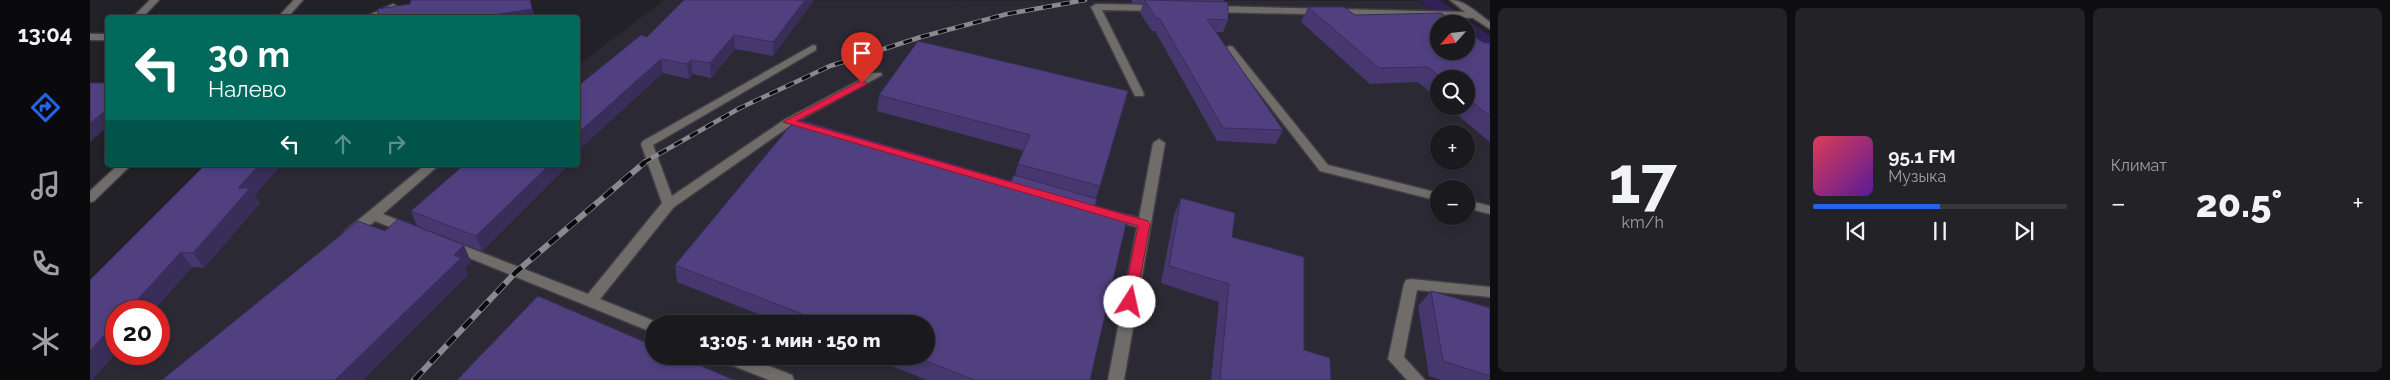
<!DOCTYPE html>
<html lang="ru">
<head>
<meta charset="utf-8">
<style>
  body { margin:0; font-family:Raleway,sans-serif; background:#232226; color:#f1f3f6; height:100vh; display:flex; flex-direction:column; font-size:19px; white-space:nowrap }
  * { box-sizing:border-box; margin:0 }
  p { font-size:16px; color:#9fa0a4 }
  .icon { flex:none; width:28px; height:28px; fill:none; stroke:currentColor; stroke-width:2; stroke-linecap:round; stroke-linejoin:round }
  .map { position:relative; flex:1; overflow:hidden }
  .side { display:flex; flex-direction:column; gap:8px; padding:8px; background:#0e0e10; width:900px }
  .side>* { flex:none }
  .banner { position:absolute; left:15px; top:15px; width:475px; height:152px; border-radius:5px; box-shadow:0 2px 8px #0003,0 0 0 1px #38383b; background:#00695c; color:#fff; overflow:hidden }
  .needle { width:32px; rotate:243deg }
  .controls { position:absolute; left:1340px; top:15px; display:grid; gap:10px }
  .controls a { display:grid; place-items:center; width:45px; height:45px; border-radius:50%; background:#1a191d; box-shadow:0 2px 8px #0003,0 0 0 1px #38383b; font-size:25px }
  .speed { position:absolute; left:15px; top:300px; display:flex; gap:10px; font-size:25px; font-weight:700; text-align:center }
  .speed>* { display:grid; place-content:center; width:65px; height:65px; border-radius:50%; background:#1a191d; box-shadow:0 2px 8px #0003,0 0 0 1px #38383b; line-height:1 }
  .speed .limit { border:8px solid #d22; background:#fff; color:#111 }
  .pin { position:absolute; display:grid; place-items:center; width:42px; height:42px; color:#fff; margin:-51px -21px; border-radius:50% 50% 50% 0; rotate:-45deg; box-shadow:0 0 5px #0007 }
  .pin .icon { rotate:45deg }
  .me { position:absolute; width:55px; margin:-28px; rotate:10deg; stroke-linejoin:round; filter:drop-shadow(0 0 4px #0008) }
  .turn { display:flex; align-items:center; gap:18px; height:105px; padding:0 20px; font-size:22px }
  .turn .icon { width:65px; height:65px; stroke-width:2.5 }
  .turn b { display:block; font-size:35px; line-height:42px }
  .lanes { display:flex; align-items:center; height:48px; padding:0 20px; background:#0003; justify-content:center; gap:25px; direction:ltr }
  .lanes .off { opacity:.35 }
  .big { font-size:38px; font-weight:800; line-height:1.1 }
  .side .tile { flex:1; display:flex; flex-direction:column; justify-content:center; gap:8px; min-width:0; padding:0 18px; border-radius:8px; background:#232226 }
  .side .dial { align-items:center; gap:0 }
  .dial b { font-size:65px; line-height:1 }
  .song { display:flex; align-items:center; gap:15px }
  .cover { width:60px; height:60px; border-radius:8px; background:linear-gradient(135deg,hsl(350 70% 55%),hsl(270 70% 35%)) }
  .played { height:5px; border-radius:2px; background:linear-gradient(90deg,#2563eb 50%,#38383b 50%) }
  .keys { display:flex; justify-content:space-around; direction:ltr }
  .heat { display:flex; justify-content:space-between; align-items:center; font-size:28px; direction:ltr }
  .side .tiles { flex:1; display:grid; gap:8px; grid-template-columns:repeat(3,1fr) }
  .trip { position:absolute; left:555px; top:315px; width:290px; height:50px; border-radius:25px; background:#1a191d; box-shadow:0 2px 8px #0003,0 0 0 1px #38383b; font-weight:800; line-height:50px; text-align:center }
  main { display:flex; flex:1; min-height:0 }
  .tabs { display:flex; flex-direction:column; width:90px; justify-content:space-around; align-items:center; background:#0a0a0c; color:#9fa0a4 }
  .tabs .icon { width:35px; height:35px }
  .tabs .selected { color:#2563eb }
  .tabs b { font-size:22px; color:#f1f3f6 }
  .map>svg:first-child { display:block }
  .built { fill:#2b2a34; fill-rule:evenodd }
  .green { fill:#322158 }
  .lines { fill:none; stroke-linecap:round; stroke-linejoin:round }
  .minor-casing { stroke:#3f3e44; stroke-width:3 }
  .minor { fill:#6f6c69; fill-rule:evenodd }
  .rail-far1-casing { stroke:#8a898f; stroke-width:4.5 }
  .rail-casing { stroke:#8a898f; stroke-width:6 }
  .rail-far1 { stroke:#0b0b0e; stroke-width:3; stroke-dasharray:9; stroke-linecap:butt }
  .rail { stroke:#0b0b0e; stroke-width:4.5; stroke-dasharray:12; stroke-linecap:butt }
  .wall { fill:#46376e }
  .shaded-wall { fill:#392d5a }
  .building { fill:#514080; stroke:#392d5a }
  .route { fill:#e11d48; stroke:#92132f }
</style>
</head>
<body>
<main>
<nav class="tabs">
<b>13:04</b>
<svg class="icon selected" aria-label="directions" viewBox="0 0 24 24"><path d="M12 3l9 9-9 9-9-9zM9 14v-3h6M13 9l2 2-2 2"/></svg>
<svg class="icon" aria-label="music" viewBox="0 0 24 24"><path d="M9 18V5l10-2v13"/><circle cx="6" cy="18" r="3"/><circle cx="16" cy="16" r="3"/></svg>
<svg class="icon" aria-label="phone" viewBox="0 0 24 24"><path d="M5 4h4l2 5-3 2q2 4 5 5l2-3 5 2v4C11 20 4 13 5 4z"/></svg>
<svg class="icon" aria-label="climate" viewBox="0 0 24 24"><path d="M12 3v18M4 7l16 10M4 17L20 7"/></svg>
</nav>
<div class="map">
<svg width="1400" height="380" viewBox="0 0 1400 380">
  <rect width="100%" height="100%" fill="#222127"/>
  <path class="built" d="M574,0L1329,1L1360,24H1349V51L1400,53V380H0V307L138,165H488V65ZM1349,79H1376V106H1349ZM1349,134H1376V161H1349ZM1349,189H1376V216H1349ZM26,311H69V354H26ZM564,324H836V356H564Z"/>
  <path class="green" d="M1329,0H1350L1400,36V53L1376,36V24H1360Z"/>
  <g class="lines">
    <g class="minor-casing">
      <path id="minor" d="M60,0H69L52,18H42Z
        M204,0H213L197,18H187Z
        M1360,0C1375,0 1387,13 1400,22V29L1383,18L1121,12L1116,9L1121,6L1375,12Z
        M303,4L308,7L306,9L286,18H273Z
        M1006,4L1068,5L1073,8L1068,11L1012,10L1054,94L1053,96H1045L1044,94L1001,7Z
        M0,34H18V40H0Z
        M723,45L726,46V50L563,145L582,196L694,120L783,73H791L792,75L708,121L723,126L725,128L723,130L719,131L700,126L584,207L510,299L569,323L564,324V333L357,249L355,246L357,243H367L498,294L572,203L551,144L553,141Z
        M1140,46L1143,47L1238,165L1349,193V201L1230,171L1137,51V47Z
        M1069,139L1075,143L1034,380H1018L1047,227L1017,218L1016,215L1022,211L1049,218L1063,143Z
        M28,165H41L4,201L0,202V191Z
        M335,165H349L293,214L323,226L325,229L323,232H313L285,221L265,237H255L253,234L255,231Z
        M1376,200L1400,206V214L1376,208Z
        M1321,279L1400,287V297L1327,290L1314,357L1335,380H1317L1298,359L1314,284L1316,280Z
        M629,356H654L702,375L704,380H679L631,361Z"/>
    </g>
    <use href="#minor" class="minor"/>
    <g class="rail-far1-casing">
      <path id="rail-far1" d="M553,163L650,108L740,66L831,37L917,14L995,0"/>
    </g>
    <g class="rail-casing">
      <path id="rail" d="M324,380L426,272L555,162"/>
    </g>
    <use href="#rail-far1" class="rail-far1"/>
    <use href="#rail" class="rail"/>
  </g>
  <path class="wall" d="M594,0H724L683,56L645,49L621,78L603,74L599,79L573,73L557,37Z
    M1041,0H1134L1133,2L1138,20L1133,32H1125L1193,130L1186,144L1127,141L1065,31H1062L1050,13L1053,3H1043Z
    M1218,7L1265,15L1394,43H1400V142L1357,106H1376V79H1349V100L1328,82L1280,84L1211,22Z
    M828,41L1010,186L1006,198L1005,205L1000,380H837L776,356H836V324H693L587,282L585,265L921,181L925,175L928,164L934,151L787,111L789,95Z
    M115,165H191L165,195L170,203L114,268L102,267L63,311H26V353L2,380H0V280Z
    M477,166L392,251L327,226L321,211Z
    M1091,198L1142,237L1214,350L1241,380H1121L1129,302L1071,283L1084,215Z
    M1341,291L1400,308V380H1351L1339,376L1328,306Z"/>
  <path class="shaded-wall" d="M440,0L445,18H384Z
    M715,0H724L683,56V42Z
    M644,35L645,49L621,78L620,63Z
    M571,59L573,73L488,151V133Z
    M601,60L603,74L599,79L597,64Z
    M18,109V126L0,142V123Z
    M169,165H191L165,195L170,203L114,268L103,253L148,188Z
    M459,165H476L477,166L392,251L386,236Z
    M374,245L381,262L375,268L378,275L273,380H245Z
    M91,252L102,267L63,311H37Z
    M26,322V353L2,380H0V351Z"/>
  <path class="building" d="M321,0H440L442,9L384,18H287L288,9L320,4Z
    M594,0H715L683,42L644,35L620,63L601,60L597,64L571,59L488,133V86L551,35L557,37Z
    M1054,0L1138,2V20L1117,19L1193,130L1133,128L1070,19H1067Z
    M1218,7H1254L1265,15L1351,13L1366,24H1349V51H1376V31L1394,43H1400V116L1376,97V79H1353L1338,67L1289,68Z
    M828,41L1038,91L1010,186L928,164L940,135L789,95Z
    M0,83H18V109L0,123Z
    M706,119L921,181L924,175L1007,199L1005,205L1038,215L1000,380H885L823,356H836V324H738L585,265Z
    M115,165H169L148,188H160L103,253L91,252L37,311H26V322L0,351V280Z
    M374,165H459L386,236L321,211Z
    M1091,198L1145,213L1142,237L1214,257V350L1240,358L1241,380H1130L1139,284L1079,266Z
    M308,219L374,245L364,255L371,258L245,380H72L268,221L295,231Z
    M1341,291L1400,308V376L1353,361Z
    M448,296L564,346V356H588L644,380H367Z"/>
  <path class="route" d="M772,80L777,83L775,85L707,121L1058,221L1060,224L1045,306H1035L1033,302L1048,226L693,122Z"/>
</svg>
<div class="controls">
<a><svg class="needle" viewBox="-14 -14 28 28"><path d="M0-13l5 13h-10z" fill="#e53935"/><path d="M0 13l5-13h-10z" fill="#9fa0a4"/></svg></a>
<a><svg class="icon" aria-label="search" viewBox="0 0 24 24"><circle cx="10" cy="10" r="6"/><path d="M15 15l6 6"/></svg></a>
<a>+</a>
<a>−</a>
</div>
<div class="speed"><div class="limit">20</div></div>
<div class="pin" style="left:772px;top:83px;background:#d93025"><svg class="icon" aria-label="arrive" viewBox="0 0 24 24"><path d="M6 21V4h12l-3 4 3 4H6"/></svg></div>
<svg class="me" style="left:1040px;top:302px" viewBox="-20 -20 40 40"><circle r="19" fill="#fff"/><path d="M0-13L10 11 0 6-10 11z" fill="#e11d48"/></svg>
<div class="trip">13:05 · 1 мин · 150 m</div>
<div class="banner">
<div class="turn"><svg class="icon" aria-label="left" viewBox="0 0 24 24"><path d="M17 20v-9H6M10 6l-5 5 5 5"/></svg><div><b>30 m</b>Налево</div></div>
<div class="lanes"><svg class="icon" aria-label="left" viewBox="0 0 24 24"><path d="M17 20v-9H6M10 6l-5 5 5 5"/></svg><svg class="icon off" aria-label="ahead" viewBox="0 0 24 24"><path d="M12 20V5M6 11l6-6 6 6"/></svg><svg class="icon off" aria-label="right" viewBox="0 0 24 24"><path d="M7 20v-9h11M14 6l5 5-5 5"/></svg></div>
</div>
</div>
<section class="side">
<div class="tiles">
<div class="tile dial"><b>17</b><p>km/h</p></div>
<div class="tile">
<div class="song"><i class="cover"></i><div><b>95.1 FM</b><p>Музыка</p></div></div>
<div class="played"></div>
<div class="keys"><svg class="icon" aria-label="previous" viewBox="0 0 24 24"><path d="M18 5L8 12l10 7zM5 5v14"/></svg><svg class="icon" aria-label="pause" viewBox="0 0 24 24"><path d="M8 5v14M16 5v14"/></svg><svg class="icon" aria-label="next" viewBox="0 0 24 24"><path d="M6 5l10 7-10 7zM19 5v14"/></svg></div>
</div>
<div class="tile"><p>Климат</p>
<div class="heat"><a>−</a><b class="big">20.5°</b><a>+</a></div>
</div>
</div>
</section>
</main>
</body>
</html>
